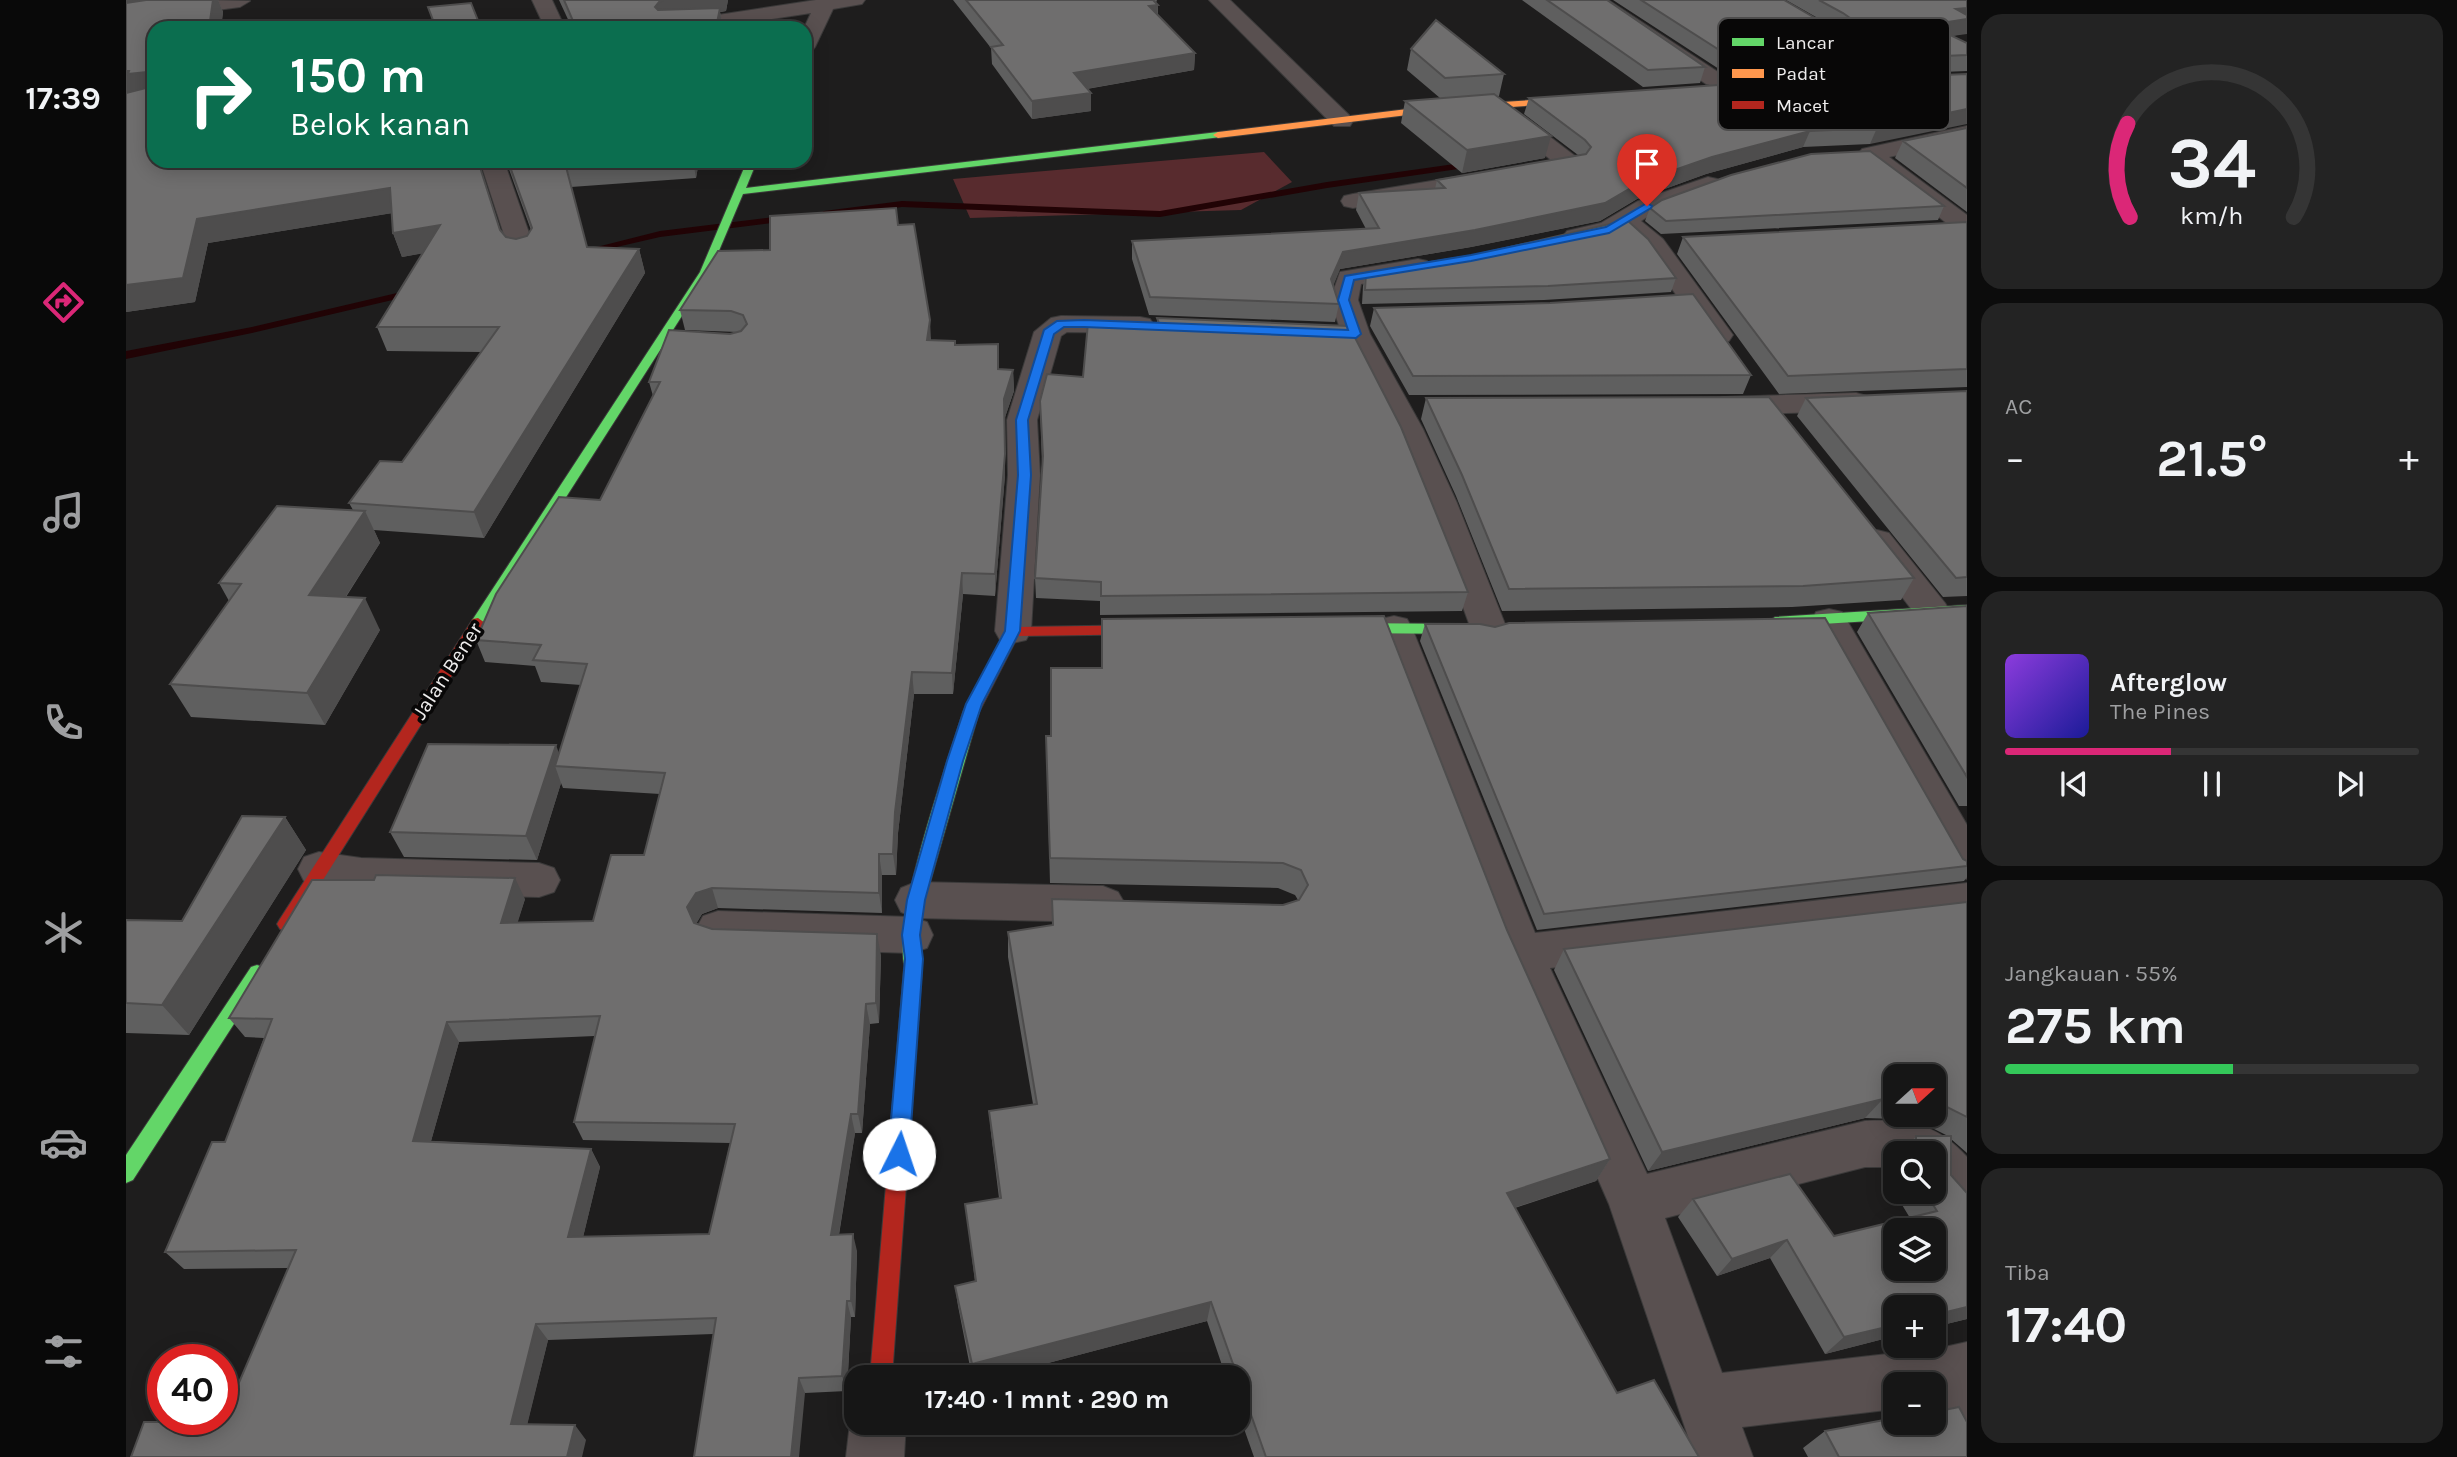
<!DOCTYPE html>
<html lang="id">
<head>
<meta charset="utf-8">
<style>
  body { margin:0; font-family:Karla,sans-serif; background:#232323; color:#f1f3f6; height:100vh; display:flex; flex-direction:column; font-size:26px; white-space:nowrap }
  * { box-sizing:border-box; margin:0 }
  p { font-size:23px; color:#9e9fa1 }
  .icon { flex:none; width:38px; height:38px; fill:none; stroke:currentColor; stroke-width:2; stroke-linecap:round; stroke-linejoin:round }
  .map { position:relative; flex:1; overflow:hidden }
  .side { display:flex; flex-direction:column; gap:14px; padding:14px; background:#0c0c0c; width:490px }
  .side>* { flex:none }
  .guide { position:absolute; left:21px; top:21px; width:665px; height:147px; border-radius:21px; box-shadow:0 4px 18px #0003,0 0 0 2px #353535; background:#0b6e4f; color:#fff; overflow:hidden }
  .needle { width:46px; rotate:69deg }
  .fabs { position:absolute; left:1757px; top:1064px; display:grid; gap:14px }
  .fabs a { display:grid; place-items:center; width:63px; height:63px; border-radius:14px; background:#161616; box-shadow:0 4px 18px #0003,0 0 0 2px #353535; font-size:35px }
  .speed { position:absolute; left:21px; top:1344px; display:flex; gap:14px; font-size:35px; font-weight:700; text-align:center }
  .speed>* { display:grid; place-content:center; width:91px; height:91px; border-radius:50%; background:#161616; box-shadow:0 4px 18px #0003,0 0 0 2px #353535; line-height:1 }
  .speed .limit { border:10px solid #d22; background:#fff; color:#111 }
  .pin { position:absolute; display:grid; place-items:center; width:60px; height:60px; color:#fff; margin:-72px -30px; border-radius:50% 50% 50% 0; rotate:-45deg; box-shadow:0 0 7px #0007 }
  .pin .icon { rotate:45deg }
  .me { position:absolute; width:77px; margin:-38px; rotate:4deg; stroke-linejoin:round; filter:drop-shadow(0 0 5px #0008) }
  .turn { display:flex; align-items:center; gap:24px; height:147px; padding:0 28px; font-size:32px }
  .turn .icon { width:91px; height:91px; stroke-width:2.5 }
  .turn b { display:block; font-size:49px; line-height:60px }
  .big { font-size:52px; font-weight:700; line-height:1.1 }
  .side .card { flex:1; display:flex; flex-direction:column; justify-content:center; gap:10px; min-width:0; padding:0 24px; border-radius:21px; background:#232323 }
  .side .dial { align-items:center; gap:0 }
  .dial svg { height:182px; overflow:visible; fill:none; stroke:#353535; stroke-width:7; stroke-linecap:round; text-anchor:middle }
  .dial text { fill:#f1f3f6; stroke:none }
  .song { display:flex; align-items:center; gap:21px }
  .cover { width:84px; height:84px; border-radius:10px; background:linear-gradient(135deg,hsl(270 70% 55%),hsl(240 70% 35%)) }
  .played { height:7px; border-radius:4px; background:linear-gradient(90deg,#db2777 40%,#353535 40%) }
  .keys { display:flex; justify-content:space-around; direction:ltr }
  .heat { display:flex; justify-content:space-between; align-items:center; font-size:38px; direction:ltr }
  .charge { height:10px; border-radius:5px; background:linear-gradient(90deg,#34c759 55%,#353535 0) }
  .trip { position:absolute; left:718px; top:1365px; width:406px; height:70px; border-radius:21px; background:#161616; box-shadow:0 4px 18px #0003,0 0 0 2px #353535; font-weight:700; line-height:70px; text-align:center }
  main { display:flex; flex:1; min-height:0 }
  .dock { display:flex; flex-direction:column; width:126px; justify-content:space-around; align-items:center; background:#090909; color:#9e9fa1 }
  .dock .icon { width:49px; height:49px }
  .dock .current { color:#db2777 }
  .dock b { font-size:32px; color:#f1f3f6 }
  .map>svg:first-child { display:block }
  .green { fill:#582b2e }
  .lines { fill:none; stroke-linecap:round; stroke-linejoin:round }
  .stream { fill:#210305; fill-rule:evenodd }
  .street-casing { stroke:#3b3a3a; stroke-width:2 }
  .fast-casing { stroke:#3b3a3a; stroke-width:2 }
  .slow-casing { stroke:#3b3a3a; stroke-width:2 }
  .jam-casing { stroke:#3b3a3a; stroke-width:2 }
  .street { fill:#595050; fill-rule:evenodd }
  .fast { fill:#63d668; fill-rule:evenodd }
  .slow { fill:#ff974d; fill-rule:evenodd }
  .jam { fill:#b3261e; fill-rule:evenodd }
  .wall { fill:#5f5f5f; fill-rule:evenodd }
  .shaded-wall { fill:#4e4d4d }
  .building { fill:#6f6e6e; stroke:#4e4d4d; stroke-width:2; fill-rule:evenodd }
  .route { fill:#1a73e8; stroke:#114b97; stroke-width:2 }
  .labels { text-anchor:middle; stroke-width:7; stroke-linejoin:round; paint-order:stroke }
  .street-label { font-size:21px; fill:#eeecec; stroke:#080707 }
  .key { fill:#080707; stroke:#4d4c4c; stroke-width:2 }
  .key-label { font-size:19px; fill:#eeecec }
</style>
</head>
<body>
<main>
<nav class="dock">
<b>17:39</b>
<svg class="icon current" aria-label="directions" viewBox="0 0 24 24"><path d="M12 3l9 9-9 9-9-9zM9 14v-3h6M13 9l2 2-2 2"/></svg>
<svg class="icon" aria-label="music" viewBox="0 0 24 24"><path d="M9 18V5l10-2v13"/><circle cx="6" cy="18" r="3"/><circle cx="16" cy="16" r="3"/></svg>
<svg class="icon" aria-label="phone" viewBox="0 0 24 24"><path d="M5 4h4l2 5-3 2q2 4 5 5l2-3 5 2v4C11 20 4 13 5 4z"/></svg>
<svg class="icon" aria-label="climate" viewBox="0 0 24 24"><path d="M12 3v18M4 7l16 10M4 17L20 7"/></svg>
<svg class="icon" aria-label="car" viewBox="0 0 24 24"><path d="M5 17H2v-5l4-1 3-4h7l3 4 3 1v5h-3M9 17h6M6 11h13"/><circle cx="7" cy="17" r="2"/><circle cx="17" cy="17" r="2"/></svg>
<svg class="icon" aria-label="filters" viewBox="0 0 24 24"><path d="M4 7h16M4 17h16"/><circle cx="9" cy="7" r="2"/><circle cx="15" cy="17" r="2"/></svg>
</nav>
<div class="map">
<svg width="1841" height="1457" viewBox="0 0 1841 1457">
  <rect width="100%" height="100%" fill="#1e1d1d"/>
  <path class="green" d="M1138,152L1166,182L1115,210L844,218L827,179Z"/>
  <g class="lines">
    <path class="stream" d="M1350,161L1353,162V166L1201,188L1034,217L776,207L698,217L693,214L698,211L776,201L1034,211L1201,182Z
      M665,215L670,218L669,220L534,237L456,255L451,252L534,231Z
      M288,289L292,290V294L126,333L0,359V351L126,327Z"/>
    <g class="street-casing">
      <path id="street" d="M76,0L124,1L114,7L0,22V10Z
        M406,0H426L439,28H419Z
        M690,0H739L736,4L707,9L689,47L686,51L679,53L678,28L685,13L586,28H536L539,24L546,22Z
        M1083,0H1104L1224,116L1227,121L1224,126H1208Z
        M1459,0H1482L1592,72L1689,67L1718,58L1696,39L1631,0H1655L1710,31L1735,49L1740,61C1723,84 1618,84 1588,86L1580,84Z
        M1382,109L1390,111L1453,159L1457,164L1453,169H1437L1374,121L1371,116L1374,111Z
        M1841,126V140L1763,157L1841,215V235L1832,232L1732,154L1736,149Z
        M354,161H378L410,253L406,259L397,261L388,259L384,253Z
        M1360,172L1369,174L1372,179L1369,184L1227,208L1218,206L1215,201L1218,196L1227,194Z
        M1582,177L1591,179L1594,184L1591,189L1530,211L1515,221L1537,239L1607,335L1603,341L1593,343L1583,341L1519,251L1497,231L1450,244L1441,241L1437,236L1441,231L1475,223L1512,201Z
        M1292,259L1301,261L1305,267L1301,273L1235,284L1232,300L1244,334L1297,429L1331,503L1381,629L1376,638L1363,641L1350,638L1345,629L1299,503L1267,429L1216,334L1204,300L1214,272Z
        M935,316L1014,317L1024,319L1028,325L1024,331L1014,333L941,332L935,336L911,420L914,475L905,631L900,640L887,643L874,640L869,631L882,475L881,420L908,332L925,318Z
        M1730,393L1741,396L1745,402L1741,408L1730,411L1598,415L1587,412L1583,406L1587,400L1598,397Z
        M1751,530L1763,533L1819,603L1824,611L1819,619L1806,623L1793,619L1739,549L1734,541L1739,533Z
        M1703,609L1716,612L1841,825V879L1826,874L1685,621L1690,612Z
        M1268,616L1281,619L1286,628L1409,933L1841,883V919L1424,968L1521,1174L1739,1121C1783,1119 1811,1124 1841,1157V1218L1823,1211L1807,1192L1808,1153H1769V1167H1739L1539,1218L1596,1373L1814,1348L1841,1342V1455L1821,1447L1808,1421V1384H1769V1409L1616,1427L1627,1457H1569L1483,1204L1373,953L1250,628L1255,619Z
        M193,852L235,858L413,863L428,868L434,880L428,892L413,897L235,892L178,881L172,869L178,857Z
        M790,882L977,886L992,892L999,904L992,916L977,922L790,918L775,912L769,900L775,888Z
        M592,911L785,917L801,922L807,935L801,948L785,953L592,947L577,942L570,929L577,916Z
        M730,1409V1423H780L778,1457H720L724,1423Z"/>
    </g>
    <g class="fast-casing">
      <path id="fast" d="M1092,132L1097,135L1095,137L617,194L584,272L357,627H347L345,623L347,619L574,272L621,161H631L620,188Z
        M1841,605V615L1649,627L1642,622L1649,617Z
        M1211,623L1350,624L1357,629L1350,634L1211,633L1204,628Z
        M845,706L853,712L799,900L794,935L796,968L793,973L787,976L781,973C760,932 822,762 837,712Z
        M131,965L137,967L140,973L137,979L7,1180L0,1183V1155L125,967Z"/>
    </g>
    <g class="slow-casing">
      <path id="slow" d="M1454,97L1459,100L1457,102L1298,113L1092,138L1087,135L1092,132L1298,107Z"/>
    </g>
    <g class="jam-casing">
      <path id="jam" d="M352,618L359,623L166,929L160,931L154,929L151,924L154,919L347,619Z
        M1029,625L1036,630L1034,634L892,636L851,716L845,718L837,712L882,627Z
        M787,960L793,963L796,968L766,1377H744L778,968L781,963Z"/>
    </g>
    <use href="#street" class="street"/>
    <use href="#fast" class="fast"/>
    <use href="#slow" class="slow"/>
    <use href="#jam" class="jam"/>
  </g>
  <path class="wall" d="M0,0H92L97,12L95,28H28V161H71L73,165L374,230L380,237L390,239L401,236L405,230L380,161H573L570,178L445,187L461,247L513,249L519,273L358,538L248,530L254,543L220,597L254,630L199,725L65,717L44,684L103,601L93,583L227,510L223,503L276,462L355,352L261,351L251,327L297,253L276,257L267,233L266,213L82,243L69,302L0,312Z
    M433,0H602L600,11L594,12L597,28H446Z
    M827,0H1031L1030,3L1032,5V15L1069,53L1068,70L961,89L965,93V111L906,119L866,64L865,48Z
    M1396,0H1481L1579,67L1574,83L1517,87Z
    M1487,0H1658L1719,41L1713,57L1689,64L1593,69Z
    M1660,0H1841V33L1826,36L1841,43V71L1716,76L1723,60L1739,54L1737,48L1711,29Z
    M1285,49L1378,74L1373,96H1370L1419,158L1336,173L1275,123L1279,101L1314,98L1281,70Z
    M1841,74L1744,144L1677,147L1580,174L1511,199L1474,221L1345,247L1214,269L1207,285L1213,304L1209,322L1023,315L1006,259V241L1240,229L1230,210L1233,193L1309,189L1311,180L1452,155L1398,114L1403,98Z
    M1841,128V212L1769,158L1777,141Z
    M1818,206L1812,220L1535,234L1519,221L1524,208Z
    M1841,222V387L1653,394L1551,254L1557,237Z
    M772,225L805,340L829,345L872,369L887,370L888,391L878,420L879,475L869,596L837,594L827,694H788L772,833L770,875H756V913L592,908L576,914L570,923L586,929L755,955L753,1023L744,1024L736,1133H729L713,1235L731,1251L729,1317H725L721,1391L679,1393L587,1334L422,1340L401,1424L460,1440L96,1422L162,1268L58,1269L39,1252L99,1142L138,1038L119,1037L103,1018L399,899L391,923L467,921L518,855L534,794L437,788L435,783L411,860L278,857L264,832L433,754L455,685L415,682L409,666L359,662L350,640L474,500L527,396L523,382L604,334L611,332L559,330L554,310L644,250ZM469,1036L448,1122L457,1140L604,1143L583,1234L457,1237L474,1167L465,1149L305,1141L333,1042Z
    M1240,272L1550,278L1545,292L1418,300L1236,304L1237,286Z
    M1248,308L1625,375L1617,394L1283,395L1244,326Z
    M1031,318L1342,592L1336,611L974,615V601L910,598L909,578L916,465L914,401L957,377L1031,326Z
    M1841,391V596L1817,597L1671,416L1680,398Z
    M1300,398L1788,578L1775,600L1666,607L1376,611L1330,496L1295,419Z
    M1841,606V806H1833L1731,632L1742,613Z
    M976,619L1381,930L1484,1159L1470,1181L1389,1208L1491,1393L1573,1457H1128L1111,1409V1377H1100L1081,1321L869,1377H846L832,1306L829,1286L849,1281L839,1204L873,1198L865,1133L863,1111L907,1104L882,957V932L926,926V899L1157,905L1172,900L1169,895L1152,888L924,883L920,736H925L975,668Z
    M1299,624L1841,861V877L1838,881L1411,930L1294,641Z
    M159,817L180,850L63,1035L0,1033V920L56,921Z
    M1841,902V1153L1825,1139V1175L1841,1319L1808,1327V1307H1769V1336L1699,1354L1644,1258L1591,1276L1552,1217L1567,1199L1708,1236L1784,1218L1755,1170L1769,1155V1192H1808V1153H1771L1774,1151H1777L1790,1136H1822L1796,1123L1770,1119L1739,1118L1522,1171L1428,970L1438,949ZM1769,1076H1808V1115H1769Z
    M1699,1431L1841,1457H1682L1677,1448Z"/>
  <path class="shaded-wall" d="M0,0H56L0,7Z
    M87,0H92L97,12L95,28H83Z
    M537,0H602L600,11L594,12L597,28H590L545,19L529,7L533,2Z
    M1032,5L1031,22L1023,6Z
    M1841,8V34L1796,40L1803,25L1830,9Z
    M1719,41L1713,57L1689,64L1695,48Z
    M1069,53L1068,70L948,91V73Z
    M0,71L20,72L28,90L0,95Z
    M965,93V111L906,119V101Z
    M1841,109V124L1744,144L1751,128Z
    M1684,131L1677,147L1580,174L1511,199L1474,221L1345,247L1214,269L1203,297L1205,279L1217,252L1517,181L1586,157Z
    M1425,136L1419,158L1336,173L1341,150Z
    M62,161H71L75,170L61,167Z
    M567,161H573L570,178Z
    M264,188L273,212L82,243L69,302L0,312V285L71,219Z
    M314,225L322,249L276,257L267,233Z
    M513,249L519,273L358,538L348,512Z
    M804,320L805,340H801Z
    M887,370L888,391L878,420L879,475L869,596V574L878,399Z
    M239,511L254,543L200,627L183,595Z
    M836,573L837,594L827,694L826,673Z
    M239,598L254,630L199,725L181,693Z
    M786,672L788,694L772,833L770,875L767,854L769,812Z
    M430,745L438,767L429,766L435,783L411,860L400,836Z
    M159,817L180,850L63,1035L36,1005Z
    M753,854L756,875V913L753,893Z
    M389,878L399,899L385,944L375,923Z
    M586,888L592,908L576,914L568,928L561,907L570,893Z
    M751,934L755,955L753,1023L750,1003Z
    M740,1004L744,1024L736,1133L732,1114Z
    M321,1022L333,1042L300,1159L287,1141Z
    M1757,1099L1739,1118L1522,1171L1536,1152Z
    M725,1114L729,1133L710,1252L705,1235Z
    M465,1149L474,1167L453,1254L442,1237Z
    M1484,1159L1470,1181L1369,1214L1381,1193Z
    M727,1234L731,1251L729,1317L725,1301Z
    M1661,1240L1644,1258L1591,1276L1606,1259Z
    M721,1301L725,1317L721,1391L716,1376Z
    M1085,1302L1081,1321L869,1377H847L846,1364Z
    M1841,1307V1319L1808,1327V1315Z
    M410,1324L422,1340L398,1438L385,1424Z
    M1769,1325V1336L1699,1354L1718,1337Z
    M673,1378L679,1393L673,1457H665Z
    M449,1425L460,1440L456,1457H441Z"/>
  <path class="building" d="M20,0H87L83,28H28V161H62L61,167L104,161H352L374,230L380,237L390,239L401,236L406,228L382,161H476L439,163L461,247L513,249L348,512L223,503L254,461L276,462L373,327H251L314,225L267,233L264,188L71,219L57,278L0,285V93L20,88V72L2,74L3,71H0V3Z
    M438,0H537L533,2L529,7L532,10L594,8L590,28H450Z
    M840,0H1027L1032,5L1023,6L1069,53L948,73L965,93L906,101L865,47L877,45Z
    M1421,0H1481L1579,67L1522,70Z
    M1515,0H1658L1701,25L1719,41L1695,48L1598,53Z
    M1693,0H1841V8L1830,9L1841,15V19L1803,25L1841,43V55L1723,60L1737,55L1748,47L1744,32L1717,13Z
    M345,3L355,28H310L302,7Z
    M1310,20L1378,74L1319,78L1285,49Z
    M1841,74V109L1751,128L1684,131L1586,157L1517,181L1479,203L1349,230L1217,252L1205,279L1213,304L1024,297L1006,241L1253,228L1233,193L1319,188L1311,180L1460,154L1465,147L1459,140L1403,98L1607,84Z
    M1368,94L1425,136L1341,150L1279,101Z
    M1841,128V188L1777,141Z
    M1744,151L1818,206L1540,221L1524,208L1536,200L1605,175L1685,154Z
    M770,208L772,225L788,224L804,320L801,340L829,341V345L872,344V369L887,370L878,399L879,454L869,574L836,573L826,673L786,672L769,812L767,854H753V893L586,888L570,893L561,907L568,923L586,929L751,934L750,1003L740,1004L732,1114H725L705,1235L727,1234L725,1301H721L716,1376L673,1378L665,1457H568L590,1318L410,1324L385,1424L449,1425L441,1457H5L18,1422H96L170,1250L39,1252L86,1142H99L146,1019L103,1018L186,880H248L250,875L389,878L375,923L467,921L485,855H518L539,773L429,766L461,664L407,660L415,645L350,640L370,594L433,497L474,500L534,382H523L543,330L604,334L615,331L621,324L617,315L605,311L554,310L592,251L644,250V216ZM474,1016L448,1122L609,1124L583,1234L442,1237L465,1149L287,1141L321,1022Z
    M1501,220L1522,239L1550,278L1422,286L1239,290L1240,272L1349,255Z
    M1841,222V369L1662,376L1557,237Z
    M1567,294L1625,375L1287,376L1248,308L1424,303Z
    M1031,318L1223,326L1275,427L1342,592L975,596V582L909,578L917,456L914,401L921,374L957,377L962,323L1034,326Z
    M1841,391V577L1830,578L1680,398Z
    M1643,397L1788,578L1677,586L1383,589L1336,475L1300,398Z
    M151,506L239,511L183,595L239,598L181,693L44,684L115,584L93,583Z
    M1841,606V777L1742,613Z
    M1258,616L1381,930L1484,1159L1381,1193L1491,1393L1528,1380L1573,1457H1140L1085,1302L846,1364L829,1286L850,1281L839,1204L875,1198L863,1111L911,1104L882,932L927,925L926,899L1157,905L1173,900L1182,885L1175,870L1157,863L924,858L920,736H925V668H976V619Z
    M1699,618L1837,859L1841,861V866L1418,914L1299,624H1354L1369,627L1383,623Z
    M302,744L430,745L400,836L264,832Z
    M116,816L159,817L36,1005L0,1003V920L56,921Z
    M1841,902V1117L1815,1104L1808,1103V1076H1769V1099H1757L1536,1152L1438,949Z
    M1790,1136H1825V1175L1841,1193V1307L1808,1315V1307H1769V1325L1718,1337L1661,1240L1606,1259L1567,1199L1664,1174L1708,1236L1811,1211L1799,1192H1808V1153H1775L1774,1151L1790,1150ZM1769,1230H1808V1269H1769Z
    M1833,1407L1841,1422V1457H1713L1699,1431L1769,1418V1423H1808V1412Z"/>
  <path class="route" d="M1521,203L1526,206L1525,208L1483,233L1345,261L1228,280L1223,300L1235,334L1230,338L958,327H938L928,334L902,420L905,475L894,631L856,704L837,761L799,900L794,935L797,959L783,1154L780,1161L773,1164L765,1161L762,1154L779,959L776,935L781,900L821,761L840,704L879,631L892,475L890,420L918,330L931,321L958,320L1222,330L1212,300L1219,276L1345,255L1480,227Z"/>
  <g class="labels">
    <g class="street-label">
      <text transform="translate(321 671) rotate(-57)" y="7">Jalan Bener</text>
    </g>
  </g>
  <rect x="1592" y="18" width="232" height="112" rx="10" class="key"/>
  <rect x="1606" y="38" width="32" height="8" fill="#63d668"/>
  <rect x="1606" y="69" width="32" height="9" fill="#ff974d"/>
  <rect x="1606" y="101" width="32" height="8" fill="#b3261e"/>
  <g class="key-label">
    <text x="1650" y="49">Lancar</text>
    <text x="1650" y="80">Padat</text>
    <text x="1650" y="112">Macet</text>
  </g>
</svg>
<div class="fabs">
<a><svg class="needle" viewBox="-14 -14 28 28"><path d="M0-13l5 13h-10z" fill="#e53935"/><path d="M0 13l5-13h-10z" fill="#9e9fa1"/></svg></a>
<a><svg class="icon" aria-label="search" viewBox="0 0 24 24"><circle cx="10" cy="10" r="6"/><path d="M15 15l6 6"/></svg></a>
<a><svg class="icon" aria-label="layers" viewBox="0 0 24 24"><path d="M12 4l9 5-9 5-9-5zM3 14l9 5 9-5"/></svg></a>
<a>+</a>
<a>−</a>
</div>
<div class="speed"><div class="limit">40</div></div>
<div class="pin" style="left:1521px;top:206px;background:#d93025"><svg class="icon" aria-label="arrive" viewBox="0 0 24 24"><path d="M6 21V4h12l-3 4 3 4H6"/></svg></div>
<svg class="me" style="left:773px;top:1154px" viewBox="-20 -20 40 40"><circle r="19" fill="#fff"/><path d="M0-13L10 11 0 6-10 11z" fill="#1a73e8"/></svg>
<div class="trip">17:40 · 1 mnt · 290 m</div>
<div class="guide">
<div class="turn"><svg class="icon" aria-label="right" viewBox="0 0 24 24"><path d="M7 20v-9h11M14 6l5 5-5 5"/></svg><div><b>150 m</b>Belok kanan</div></div>
</div>
</div>
<section class="side">
<div class="card dial"><svg viewBox="0 0 100 80">
<path d="M14 69A42 42 0 1 1 86 69"/>
<path d="M14 69A42 42 0 0 1 13 28" stroke="#db2777"/>
<text x="50" y="56" font-size="32" font-weight="700">34</text>
<text x="50" y="72" font-size="11">km/h</text>
</svg></div>
<div class="card"><p>AC</p>
<div class="heat"><a>−</a><b class="big">21.5°</b><a>+</a></div>
</div>
<div class="card">
<div class="song"><i class="cover"></i><div><b>Afterglow</b><p>The Pines</p></div></div>
<div class="played"></div>
<div class="keys"><svg class="icon" aria-label="previous" viewBox="0 0 24 24"><path d="M18 5L8 12l10 7zM5 5v14"/></svg><svg class="icon" aria-label="pause" viewBox="0 0 24 24"><path d="M8 5v14M16 5v14"/></svg><svg class="icon" aria-label="next" viewBox="0 0 24 24"><path d="M6 5l10 7-10 7zM19 5v14"/></svg></div>
</div>
<div class="card"><p>Jangkauan · 55%</p><b class="big">275 km</b><div class="charge"></div></div>
<div class="card"><p>Tiba</p><b class="big">17:40</b></div>
</section>
</main>
</body>
</html>
